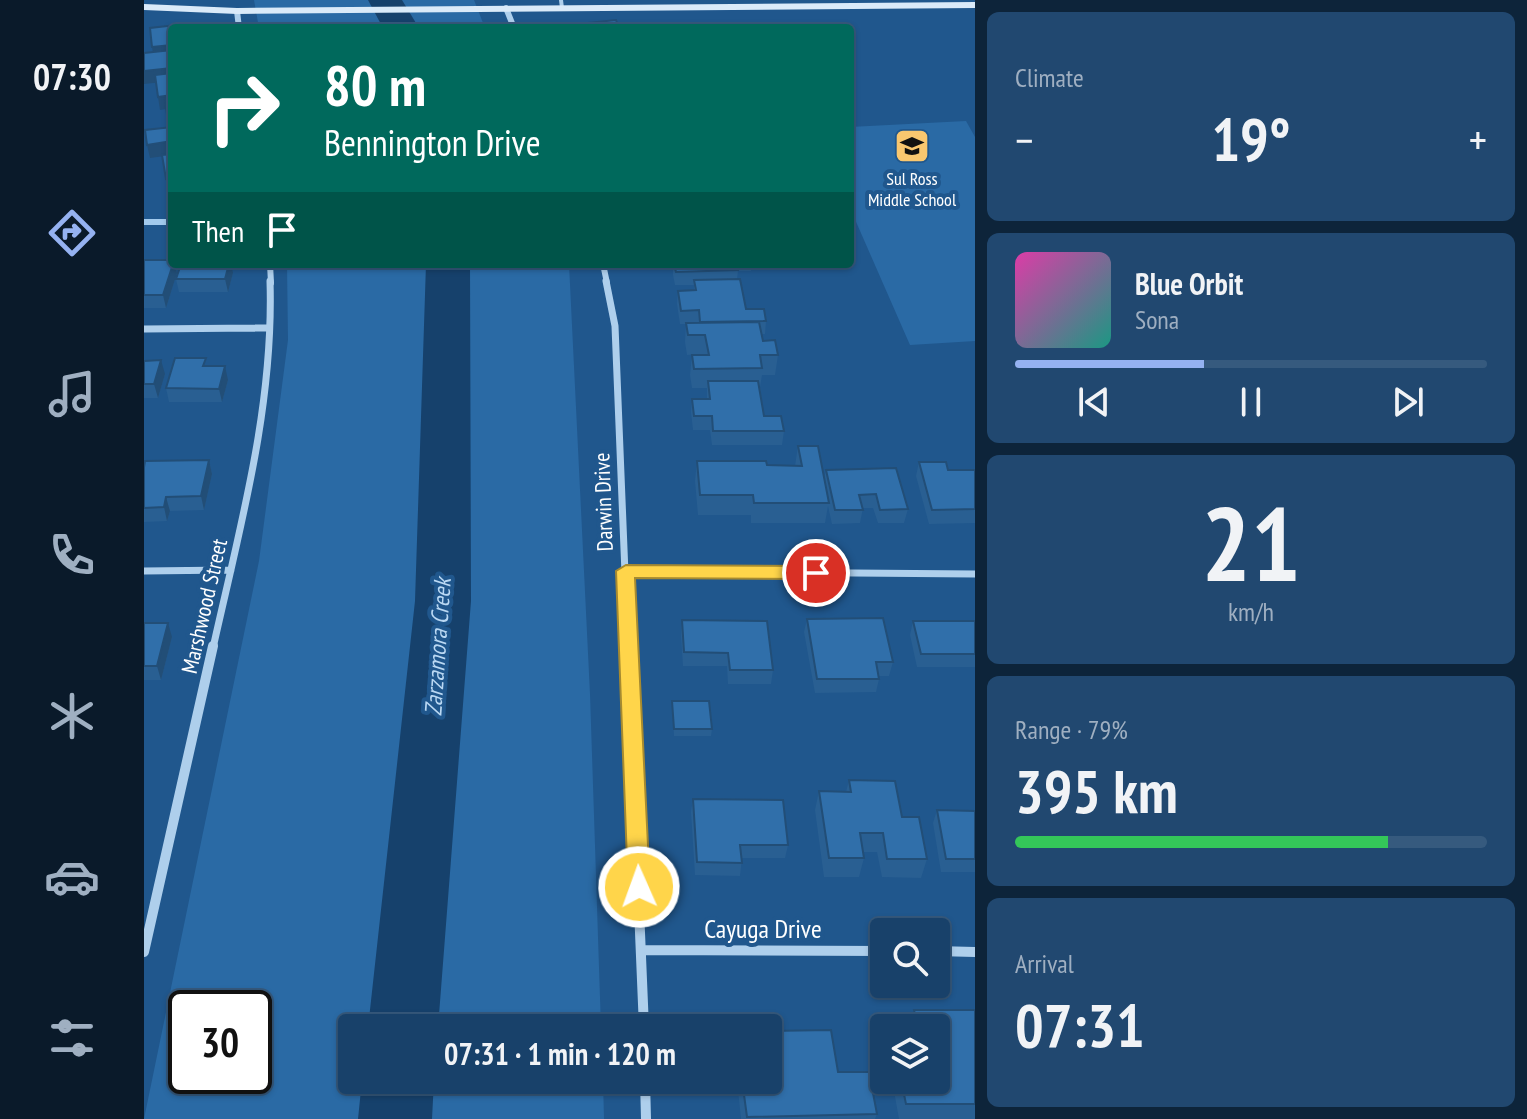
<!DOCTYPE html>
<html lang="en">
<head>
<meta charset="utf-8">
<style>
  body { margin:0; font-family:"PT Sans Narrow",sans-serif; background:#214870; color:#f1f3f6; height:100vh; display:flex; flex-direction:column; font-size:30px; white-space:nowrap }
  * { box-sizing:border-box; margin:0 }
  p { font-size:26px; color:#9fafc1 }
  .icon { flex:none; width:44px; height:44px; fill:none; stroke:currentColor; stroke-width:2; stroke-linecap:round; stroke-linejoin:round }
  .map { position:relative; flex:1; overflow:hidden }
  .panel { display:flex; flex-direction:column; gap:12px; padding:12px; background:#0d243a; width:552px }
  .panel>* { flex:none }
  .banner { position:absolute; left:24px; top:24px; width:686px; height:244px; border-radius:8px; box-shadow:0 2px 6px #0004,0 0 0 2px #365a7e; background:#00695c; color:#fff; overflow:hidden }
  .fabs { position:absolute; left:726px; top:918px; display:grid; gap:16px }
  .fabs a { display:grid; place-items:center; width:80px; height:80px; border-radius:8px; background:#18416a; box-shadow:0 2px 6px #0004,0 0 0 2px #365a7e; font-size:40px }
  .speed { position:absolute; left:24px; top:990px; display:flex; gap:16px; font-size:40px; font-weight:700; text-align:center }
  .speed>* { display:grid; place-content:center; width:104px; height:104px; border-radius:50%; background:#18416a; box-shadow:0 2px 6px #0004,0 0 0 2px #365a7e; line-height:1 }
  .speed .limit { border:4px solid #111; border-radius:12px; background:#fff; color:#111 }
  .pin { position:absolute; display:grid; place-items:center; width:68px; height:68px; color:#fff; margin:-34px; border:4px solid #fff; border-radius:50%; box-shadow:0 2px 8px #0007 }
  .me { position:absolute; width:88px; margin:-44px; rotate:358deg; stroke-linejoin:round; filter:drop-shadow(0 0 6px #0008) }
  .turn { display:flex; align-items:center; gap:28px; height:168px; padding:0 24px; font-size:36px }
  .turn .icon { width:104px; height:104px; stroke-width:2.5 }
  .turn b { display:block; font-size:56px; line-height:68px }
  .then { display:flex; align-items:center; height:76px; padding:0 24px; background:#0003; gap:16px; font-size:30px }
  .big { font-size:60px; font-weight:800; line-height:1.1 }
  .panel .widget { flex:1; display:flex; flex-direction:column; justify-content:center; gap:12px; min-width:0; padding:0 28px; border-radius:12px; background:#214870 }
  .panel .dial { align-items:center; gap:0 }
  .dial b { font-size:104px; line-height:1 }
  .song { display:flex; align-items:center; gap:24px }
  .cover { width:96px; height:96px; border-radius:12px; background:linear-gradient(135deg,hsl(320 70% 55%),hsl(170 70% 35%)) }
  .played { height:8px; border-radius:4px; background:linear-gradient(90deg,#95b2f1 40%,#365a7e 40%) }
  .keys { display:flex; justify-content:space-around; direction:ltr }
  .heat { display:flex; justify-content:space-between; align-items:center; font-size:44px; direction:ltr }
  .charge { height:12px; border-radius:6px; background:linear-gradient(90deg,#34c759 79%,#365a7e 0) }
  .trip { position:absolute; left:194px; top:1014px; width:444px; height:80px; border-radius:8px; background:#18416a; box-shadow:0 2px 6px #0004,0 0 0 2px #365a7e; font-weight:800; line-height:80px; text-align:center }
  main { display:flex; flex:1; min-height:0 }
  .tabs { display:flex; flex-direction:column; width:144px; justify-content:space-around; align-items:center; background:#0a1a2a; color:#9fafc1 }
  .tabs .icon { width:56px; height:56px }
  .tabs .on { color:#95b2f1 }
  .tabs b { font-size:36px; color:#f1f3f6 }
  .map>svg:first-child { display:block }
  .green { fill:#2a6aa5; fill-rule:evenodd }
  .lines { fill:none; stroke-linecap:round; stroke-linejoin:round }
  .stream { stroke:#a2caed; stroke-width:6 }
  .river { fill:#16416c; fill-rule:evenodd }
  .lane { stroke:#aecfec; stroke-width:4 }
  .street-far2 { stroke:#aecfec; stroke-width:6 }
  .street-far1 { stroke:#aecfec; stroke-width:7 }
  .street { stroke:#aecfec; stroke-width:10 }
  .secondary { fill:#daeaf9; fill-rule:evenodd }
  .wall { fill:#295f92 }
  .shaded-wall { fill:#224e77 }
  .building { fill:#306faa; stroke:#224e77; stroke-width:2 }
  .route { fill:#ffd54a; stroke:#a68a30; stroke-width:2 }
  .labels { text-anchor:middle; stroke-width:8; stroke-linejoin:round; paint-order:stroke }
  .far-poi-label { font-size:18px; fill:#fff; stroke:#20578d }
  .street-label { font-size:22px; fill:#fff; stroke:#20578d }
  .water-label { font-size:24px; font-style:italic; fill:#bad8f3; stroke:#20578d }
  .near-street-label { font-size:26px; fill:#fff; stroke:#20578d }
</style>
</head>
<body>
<main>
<nav class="tabs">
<b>07:30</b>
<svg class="icon on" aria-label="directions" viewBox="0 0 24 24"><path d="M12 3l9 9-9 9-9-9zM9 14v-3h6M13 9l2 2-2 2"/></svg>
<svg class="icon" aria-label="music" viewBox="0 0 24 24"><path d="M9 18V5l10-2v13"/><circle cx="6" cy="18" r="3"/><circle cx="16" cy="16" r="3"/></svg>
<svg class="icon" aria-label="phone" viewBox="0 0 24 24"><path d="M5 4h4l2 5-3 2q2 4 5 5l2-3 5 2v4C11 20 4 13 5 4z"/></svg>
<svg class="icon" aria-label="climate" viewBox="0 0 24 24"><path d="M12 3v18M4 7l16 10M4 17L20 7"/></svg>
<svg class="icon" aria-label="car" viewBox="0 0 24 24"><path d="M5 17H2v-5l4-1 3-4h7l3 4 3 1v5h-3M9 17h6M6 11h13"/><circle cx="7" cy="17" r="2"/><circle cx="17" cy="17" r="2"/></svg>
<svg class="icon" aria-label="filters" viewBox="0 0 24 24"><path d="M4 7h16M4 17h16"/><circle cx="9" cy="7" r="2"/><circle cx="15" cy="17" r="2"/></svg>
</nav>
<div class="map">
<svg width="831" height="1119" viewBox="0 0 831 1119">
  <rect width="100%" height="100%" fill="#20578d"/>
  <path class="green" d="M110,0H330L341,28H115Z
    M822,121L831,137V341L766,345L706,208V127Z
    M143,264H425L446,694L457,1028H208V1080H459L460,1119H0L115,561L144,340ZM110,1008V1076H42V1008Z"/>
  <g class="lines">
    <path class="stream" d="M0,222H28"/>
    <path class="river" d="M224,0H258L275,28H239Z
      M282,264H326L327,601L294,1028H224L271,601Z
      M218,1080H290L288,1119H214Z"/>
    <path class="lane" d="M417,0L418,8"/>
    <path class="street-far2" d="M362,8L370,28
      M93,11L95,28
      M126,264L127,283
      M459,264L463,283"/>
    <path class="street-far1" d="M462,281L471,326L484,648
      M0,329L125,328
      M0,571L87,570
      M482,571L831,574
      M69,648C96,527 130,406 126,281"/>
    <path class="street" d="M484,646L500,1028
      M498,950L740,951
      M792,951L831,952
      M0,952L69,646
      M501,1080L502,1119"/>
    <path class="secondary" d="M831,2V8L93,14L0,10V4L93,8Z"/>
  </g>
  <path class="wall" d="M0,260L31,264L33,273L22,308H0Z
    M529,264H607V271H594L593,279L602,309L622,321L621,334H618L619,341L634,355L631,375H618L616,387L620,416L640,431L638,445H568L566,430H549L547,412L548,399H563V388H548L546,375L548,355L560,354L543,355L541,342L542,324H536L533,304L534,291L550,290V285H531L529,275Z
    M89,273L84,292H35L32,279Z
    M0,361L21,374L14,398H0Z
    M84,380L78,402H25L22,388Z
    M654,446L680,478L682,470L764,509L760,523H734L729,508H719L716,523L688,524L684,506L681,523H607V515H554L551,481L553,461L623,465L651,466Z
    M65,460L68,474L60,510L26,511L23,521L0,522V467Z
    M775,462L804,470H831V523L785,524L772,476Z
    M663,619L749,662L745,676H735V679L732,692L671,693L660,632Z
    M538,620L629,670L627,684H584L583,666H539L537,634Z
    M769,621H831V667H773L766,635Z
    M0,623L28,637L17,680H0Z
    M528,701L568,729L567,736H530Z
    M705,780L758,817L783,859L777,878L738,877L733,852H719L720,858L715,877H680L671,810L675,791L702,792Z
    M549,799L644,845L641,858H598L596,876L551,875L547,812Z
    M793,810L831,811V872H797L789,823Z
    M770,1010H831V1119H755L748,1080H792V1028H764Z
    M694,1072L733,1114L731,1119H597L593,1080H624Z"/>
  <path class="shaded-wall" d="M28,45V58L10,60L8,47Z
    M28,68V81L0,84V71Z
    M28,95V108L16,110L14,97Z
    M28,141V155L6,158L3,145Z
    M28,178V192H25L22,179Z
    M29,264H31L33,273L22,308L19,295Z
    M85,264H87L89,273L84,292L81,279Z
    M17,360L21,374L14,398L10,384Z
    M81,366L84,380L78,402L75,389Z
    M65,460L68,474L60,510L57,496Z
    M22,497L26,511L23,521L20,507Z
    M24,623L28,637L17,680L13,666Z"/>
  <path class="building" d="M472,20L475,28H426L424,25Z
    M41,24L42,28H28V45L8,47L6,28Z
    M28,50V68L0,71V53Z
    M28,73V95L14,97L11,75Z
    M28,99V121L24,122L21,100Z
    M28,127V141L3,145L1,130Z
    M28,154V178L22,179L18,155Z
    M0,260H28L29,264L19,295H0Z
    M37,264H85L81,279H32Z
    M530,264H593L594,270L532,272Z
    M596,279L602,309H620L622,321L556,322L555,310L537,311L534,291L552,290L550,280Z
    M615,322L619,341L631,340L634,355H616L618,368L550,369L548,355H565L561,335H544L542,323Z
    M31,358H62L59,366H81L75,389L22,388Z
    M17,360L10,384H0V361Z
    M564,381H614L620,416H637L640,431H569L568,416H550L548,399H566Z
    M654,446H674L685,503H610L609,495H556L553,461H622L623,465L658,466Z
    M65,460L57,496L22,497L20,507L0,508V467L1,461Z
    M775,462H802L804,470H831V509L788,510Z
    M752,468L764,509L736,510L732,494L715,495L719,510H691L682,470Z
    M739,618L749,662H732L735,679H673L663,619Z
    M538,620L623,621L629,670H586L584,653L540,652Z
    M769,621H831V654H777Z
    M0,623H24L13,666H0Z
    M528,701H565L568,729H530Z
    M705,780L751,781L758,817H775L783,859H743L739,833H716L720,858H685L675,791L707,792Z
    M549,799L639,800L644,845H596L598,863L553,862Z
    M793,810L831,811V859H802Z
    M770,1010H831V1104H762L757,1080H792V1028H774Z
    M687,1030L694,1072H725L733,1114L603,1117L598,1080H624V1031Z"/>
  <path class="route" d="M482,565L672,566L681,573L672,579L491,578L506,887L503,894L495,897L487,894L484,887L472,571Z"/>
  <defs>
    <g id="school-square" transform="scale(1.8)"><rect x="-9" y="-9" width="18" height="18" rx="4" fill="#f9c76f" stroke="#20578d"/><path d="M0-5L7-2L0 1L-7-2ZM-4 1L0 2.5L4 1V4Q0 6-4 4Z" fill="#111"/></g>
  </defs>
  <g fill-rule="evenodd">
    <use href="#school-square" x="768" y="146"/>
  </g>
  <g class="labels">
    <g class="far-poi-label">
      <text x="768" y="185">Sul Ross<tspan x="768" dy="21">Middle School</tspan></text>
    </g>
    <g class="street-label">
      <text transform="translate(459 502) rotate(-92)" y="8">Darwin Drive</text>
      <text transform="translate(60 606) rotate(-77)" y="8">Marshwood Street</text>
    </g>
    <g class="water-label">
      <text transform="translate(294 647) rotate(-86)" y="8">Zarzamora Creek</text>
    </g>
    <g class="near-street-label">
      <text x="619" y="938">Cayuga Drive</text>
    </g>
  </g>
</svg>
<div class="fabs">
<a><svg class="icon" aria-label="search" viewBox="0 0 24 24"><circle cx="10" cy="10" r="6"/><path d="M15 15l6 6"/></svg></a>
<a><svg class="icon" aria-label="layers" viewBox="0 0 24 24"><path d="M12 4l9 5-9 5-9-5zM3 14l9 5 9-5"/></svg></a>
</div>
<div class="speed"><div class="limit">30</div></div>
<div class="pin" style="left:672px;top:573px;background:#d93025"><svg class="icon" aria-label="arrive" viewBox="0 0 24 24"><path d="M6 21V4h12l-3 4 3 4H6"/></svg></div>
<svg class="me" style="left:495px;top:887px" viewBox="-20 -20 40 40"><circle r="17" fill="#ffd54a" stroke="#fff" stroke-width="3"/><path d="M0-11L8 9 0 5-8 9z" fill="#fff"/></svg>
<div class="trip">07:31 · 1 min · 120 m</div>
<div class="banner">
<div class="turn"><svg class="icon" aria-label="right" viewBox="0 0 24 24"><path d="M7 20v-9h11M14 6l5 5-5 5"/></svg><div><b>80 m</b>Bennington Drive</div></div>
<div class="then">Then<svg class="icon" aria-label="arrive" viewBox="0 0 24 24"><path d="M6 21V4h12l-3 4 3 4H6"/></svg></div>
</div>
</div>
<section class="panel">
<div class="widget"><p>Climate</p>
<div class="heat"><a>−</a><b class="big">19°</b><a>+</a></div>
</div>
<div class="widget">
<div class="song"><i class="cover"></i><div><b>Blue Orbit</b><p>Sona</p></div></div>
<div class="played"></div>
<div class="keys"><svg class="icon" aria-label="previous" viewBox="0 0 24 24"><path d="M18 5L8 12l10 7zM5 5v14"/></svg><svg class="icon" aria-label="pause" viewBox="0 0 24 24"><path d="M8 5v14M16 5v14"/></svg><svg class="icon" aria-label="next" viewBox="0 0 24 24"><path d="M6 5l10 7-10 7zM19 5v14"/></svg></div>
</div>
<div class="widget dial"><b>21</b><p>km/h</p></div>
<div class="widget"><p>Range · 79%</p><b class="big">395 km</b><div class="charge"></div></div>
<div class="widget"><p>Arrival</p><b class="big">07:31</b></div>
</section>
</main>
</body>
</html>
